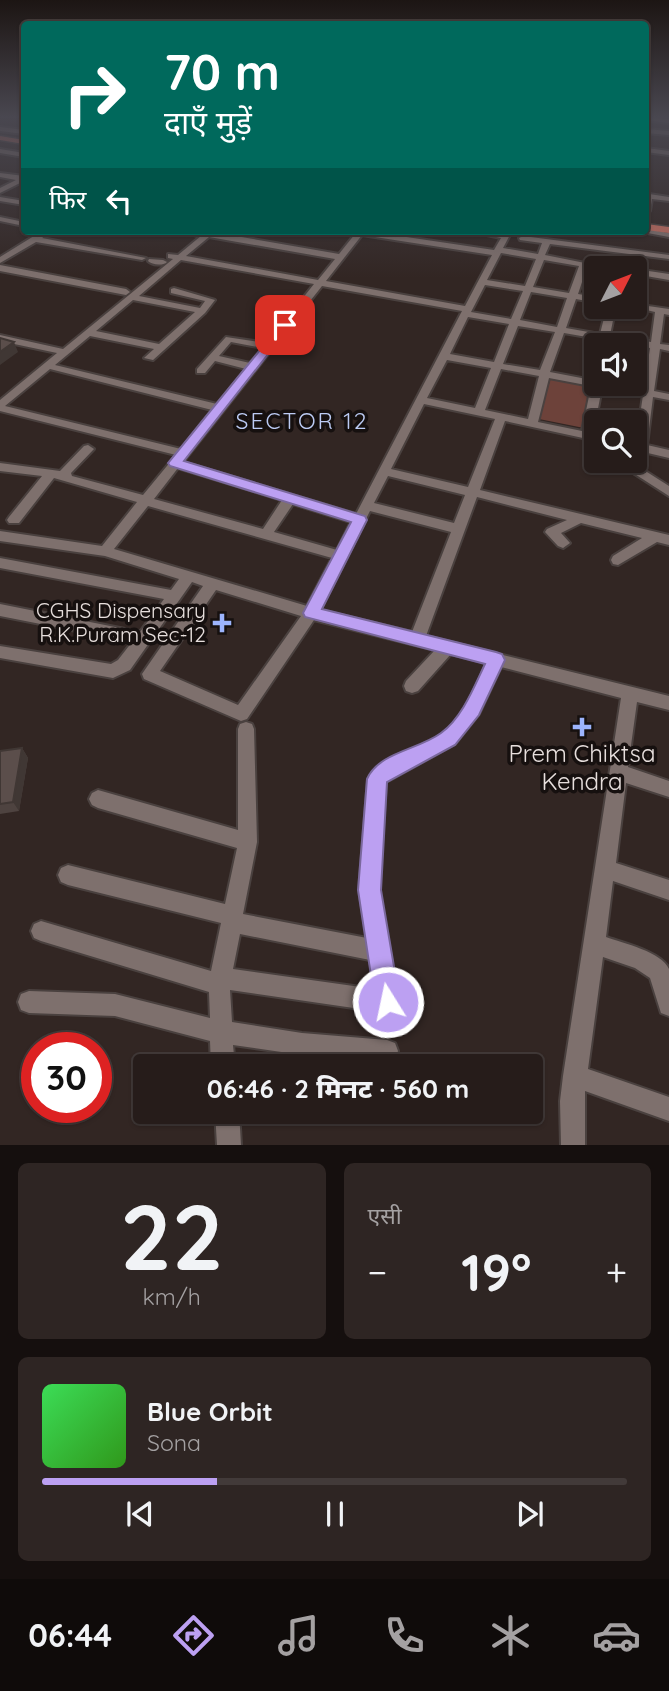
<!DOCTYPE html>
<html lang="hi">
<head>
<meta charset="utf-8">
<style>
  body { margin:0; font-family:Quicksand,"Noto Sans Devanagari",sans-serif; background:#2e2523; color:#f1f3f6; height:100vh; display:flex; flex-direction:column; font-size:26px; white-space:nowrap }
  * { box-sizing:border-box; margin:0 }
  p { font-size:23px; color:#a4a1a2 }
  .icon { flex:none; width:38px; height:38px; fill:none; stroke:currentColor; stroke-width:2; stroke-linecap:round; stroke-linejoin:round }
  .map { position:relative; height:1145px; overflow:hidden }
  .drawer { display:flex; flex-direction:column; gap:18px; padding:18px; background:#150f0e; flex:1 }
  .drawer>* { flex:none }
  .guide { position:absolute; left:21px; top:21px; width:628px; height:214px; border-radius:7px; box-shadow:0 2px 5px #0004,0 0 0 2px #423a39; background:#00695c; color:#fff; overflow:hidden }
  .needle { width:46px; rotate:48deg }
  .fabs { position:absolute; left:584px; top:256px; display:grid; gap:14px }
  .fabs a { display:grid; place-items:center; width:63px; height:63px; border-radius:7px; background:#261c1a; box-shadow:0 2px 5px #0004,0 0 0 2px #423a39; font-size:35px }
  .speed { position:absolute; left:21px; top:1032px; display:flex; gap:14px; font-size:35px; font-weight:700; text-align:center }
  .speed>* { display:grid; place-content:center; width:91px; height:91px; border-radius:50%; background:#261c1a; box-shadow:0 2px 5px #0004,0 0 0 2px #423a39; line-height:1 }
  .speed .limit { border:10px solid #d22; background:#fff; color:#111 }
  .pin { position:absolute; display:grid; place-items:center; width:60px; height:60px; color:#fff; margin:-30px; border-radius:14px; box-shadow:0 4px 10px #0006 }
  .me { position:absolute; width:77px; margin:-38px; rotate:350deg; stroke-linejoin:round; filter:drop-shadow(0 0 5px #0008) }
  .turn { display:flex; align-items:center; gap:24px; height:147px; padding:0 28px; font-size:32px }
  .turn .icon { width:91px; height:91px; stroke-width:2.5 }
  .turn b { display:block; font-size:49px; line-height:60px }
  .then { display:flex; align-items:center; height:66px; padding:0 28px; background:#0003; gap:14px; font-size:26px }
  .big { font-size:52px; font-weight:800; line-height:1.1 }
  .drawer .card { flex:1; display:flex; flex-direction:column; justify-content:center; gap:10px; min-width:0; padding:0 24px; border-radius:10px; background:#2e2523 }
  .drawer .dial { align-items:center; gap:0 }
  .dial b { font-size:91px; line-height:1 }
  .song { display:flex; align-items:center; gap:21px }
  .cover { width:84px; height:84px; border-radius:10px; background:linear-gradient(135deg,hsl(130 70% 55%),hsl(110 70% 35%)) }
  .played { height:7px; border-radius:4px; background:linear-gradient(90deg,#bca0f2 30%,#423a39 30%) }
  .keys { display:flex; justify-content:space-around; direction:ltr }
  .heat { display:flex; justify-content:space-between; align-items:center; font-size:38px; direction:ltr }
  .drawer .tiles { flex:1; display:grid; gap:18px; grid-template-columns:1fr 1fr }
  .card:last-child { grid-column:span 2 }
  .trip { position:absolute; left:133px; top:1054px; width:410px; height:70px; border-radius:7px; background:#261c1a; box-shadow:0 2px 5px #0004,0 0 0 2px #423a39; font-weight:800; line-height:70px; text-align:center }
  .tabs { display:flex; height:112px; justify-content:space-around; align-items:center; background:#0f0b0a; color:#a4a1a2 }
  .tabs .icon { width:49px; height:49px }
  .tabs .active { color:#bca0f2 }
  .tabs b { font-size:32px; color:#f1f3f6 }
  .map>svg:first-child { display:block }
  .green { fill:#6d423a }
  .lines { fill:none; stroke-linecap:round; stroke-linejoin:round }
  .minor-casing { stroke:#4a413f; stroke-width:4 }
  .major-casing { stroke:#4a413f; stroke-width:3 }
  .minor { fill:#7e706d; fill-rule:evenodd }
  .major { fill:#c66e60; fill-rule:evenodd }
  .wall { fill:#4e4340 }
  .shaded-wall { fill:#403734 }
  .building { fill:#5b4e4b; stroke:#403734; stroke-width:2 }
  .route { fill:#bca0f2; stroke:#7a689d; stroke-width:2 }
  .poi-dot { fill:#9cb4fd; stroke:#16100f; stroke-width:2.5 }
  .labels { text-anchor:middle; stroke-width:7; stroke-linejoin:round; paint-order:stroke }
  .poi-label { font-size:21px; fill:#e7dfdd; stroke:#16100f; text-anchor:end }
  .neighbourhood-label { font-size:23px; letter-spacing:2px; fill:#bccbf4; stroke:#16100f }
  .near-poi-label { font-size:24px; fill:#e7dfdd; stroke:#16100f }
</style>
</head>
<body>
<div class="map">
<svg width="669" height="1145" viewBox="0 0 669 1145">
  <rect width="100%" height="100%" fill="#322623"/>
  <path class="green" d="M551,377L593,385L584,428L539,419Z"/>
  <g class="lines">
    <g class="minor-casing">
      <path id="minor" d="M646,118L669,119V123L646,120Z
        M0,127L24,130V134L0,131Z
        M646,129L669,131V135L646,133Z
        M646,148L669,151V155L646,152Z
        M0,149L24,153V157L0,153Z
        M0,173L24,176V181L0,193V188L16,180L0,177Z
        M649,194L669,197V201L652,199L650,211L646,213V196Z
        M0,197L24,201V205L0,201Z
        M0,217L24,222V226L0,221Z
        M646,229L669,233V237L637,231Z
        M42,231H51L42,238L146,258L142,260L36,242L0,263V257Z
        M178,231H194L202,234L198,236Z
        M207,231L339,254L355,234L347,231H366L494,250L501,238L468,231L503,233L504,231H512L503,248L538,254L542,243L520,240L519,238L523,236L669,255V259L550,244L545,255L610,268L587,267L578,294L597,297V303L576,299L566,328L600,334L607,306H616L610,335L651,342L655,312L629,306H635L637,275H635V269L669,274V280L646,276L641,305L669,309V315L664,314L660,344L669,345V351L660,349L654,391L669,394V400L653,397L647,445L669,450V458L635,450L643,395L602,388L593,434H597V445L589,444L583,438L505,421L480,490L669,535V545L657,542L618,565L613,564L611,560L613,556L642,538L581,523L561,533L570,543L563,548L558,546L545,532L547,529L567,520L477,497L426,636L669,696V710L637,702L628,767L669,781V797L626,783L616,863L669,880V900L613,881L606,937C623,943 662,952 669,969V1016L661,1013L650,978L635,968L603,957L588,1069L669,1097V1121L585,1091V1145H561L560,1101L563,1076L621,698L501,667L479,714L455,744L386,782L379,890L399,1002L396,1010L388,1013L230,990L232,1022L302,1033L387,1040L395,1043L398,1051L395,1059L387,1062L302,1055L233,1045L235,1066H211L210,1041L115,1016L29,1013L21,1010L18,1002L21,994L29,991L115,994L210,1018L209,992L41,941L34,938L31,931L34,924L41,921L211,971L221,923L68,885L61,882L58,875L61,868L68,865L225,904L237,848L98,808L92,805L89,799L92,793L98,790L238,830V729L240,724L246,722L252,724L254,729L257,842L243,914L367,938L359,890L368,779C379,755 423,750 443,734C464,717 475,687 487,663L451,654L418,691L412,693L406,691L404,686L406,681L435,650L314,620L247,719L241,721L144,679L142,674L203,586L192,582L130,670L113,678L0,658V646L111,664L118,660L132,642L0,616V604L140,632L164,599L0,568V558L171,590L179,579L105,556L0,541V531L102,546L137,502L54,478L19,523H9L7,520L9,517L42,476L0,471V463L60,471L84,446L88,445L94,449L71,473L72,476L143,495L176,455L0,411V400L57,353L0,341V335L63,349L173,259L168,258V254L178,255ZM362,235L492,255L465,306L326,281ZM209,237L335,259L318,280L186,256ZM501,253L536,259L525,286L487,280ZM181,260L314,284L267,343L226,337L197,369V373H205L215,361L246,369L217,404L55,365L90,336L154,349L144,358L153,360L205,313L215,300L174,288L171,289V293L205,301L200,308L139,296ZM544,260L579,266L569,293L533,287ZM485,285L523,291L511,319L471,312ZM322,286L462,311L356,514L183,462ZM531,292L567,298L557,327L520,320ZM133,300L195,312L159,344L96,331ZM468,317L509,324L494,362L450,354ZM518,326L555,332L540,370L503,364ZM564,333L650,348L644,389L611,383H597V381L550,372ZM231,342L263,348L250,363L219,356ZM447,360L491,368L475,408L427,398ZM50,369L212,410L181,449L5,406ZM501,369L539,376L528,419L485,410ZM549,378L591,386L582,431L538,422ZM424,404L495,419L468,487L391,469ZM178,468L282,500L263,529L154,499ZM388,476L465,495L454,523L374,503ZM293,504L351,522L337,550L274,532ZM148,506L332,558L307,606L114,549ZM370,511L451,532L412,632L320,610ZM216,590L301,616L238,705L160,671ZM240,934L370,960L375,989L233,969Z
        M149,259L163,260L167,262C163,266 152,265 148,261Z
        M0,265L126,289L130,292L126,295L0,271Z
        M613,460H628L669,486V496Z
        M215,1111H239L241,1145H217Z"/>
    </g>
    <g class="major-casing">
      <path id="major" d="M0,136L24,140V144L0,140Z
        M646,224L669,227V233L646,230Z"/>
    </g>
    <use href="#minor" class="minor"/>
    <use href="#major" class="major"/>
  </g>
  <path class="wall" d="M22,748L28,758L19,811L0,814V751Z"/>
  <path class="shaded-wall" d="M14,342L18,352L0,365V352Z
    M22,748L28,758L19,811L13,802Z"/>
  <path class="building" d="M0,338L14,342L0,352Z
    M22,748L13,802L0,804V751Z"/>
  <linearGradient id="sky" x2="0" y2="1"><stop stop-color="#1c1513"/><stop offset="0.42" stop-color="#494750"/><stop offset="1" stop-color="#494750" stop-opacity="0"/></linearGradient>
  <rect width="669" height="278" fill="url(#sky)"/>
  <path class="route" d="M282,323L291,325L184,461L365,516L367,520L322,609L496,652L502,654L505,660L479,715L455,745L387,782L381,890L400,1002L397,1011L388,1015L379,1011L375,1002L358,890L367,779C379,752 418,750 441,733C462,718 474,687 485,664L305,617L303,613L351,522L170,466L168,463Z"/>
  <g class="poi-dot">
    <path d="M218.5 612.5h7v7h7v7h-7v7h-7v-7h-7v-7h7z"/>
    <path d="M578.5 716.5h7v7h7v7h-7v7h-7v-7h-7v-7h7z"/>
  </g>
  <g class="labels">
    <g class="poi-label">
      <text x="206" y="618">CGHS Dispensary<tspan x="206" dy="24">R.K.Puram Sec-12</tspan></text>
    </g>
    <g class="neighbourhood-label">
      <text x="302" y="429">SECTOR 12</text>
    </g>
    <g class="near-poi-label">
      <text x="582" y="762">Prem Chiktsa<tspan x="582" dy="28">Kendra</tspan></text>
    </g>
  </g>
</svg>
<div class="fabs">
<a><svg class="needle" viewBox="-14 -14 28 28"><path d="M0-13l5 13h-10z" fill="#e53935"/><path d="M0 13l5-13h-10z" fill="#a4a1a2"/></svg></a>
<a><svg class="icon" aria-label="sound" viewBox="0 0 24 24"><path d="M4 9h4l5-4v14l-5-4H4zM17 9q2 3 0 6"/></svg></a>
<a><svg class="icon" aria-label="search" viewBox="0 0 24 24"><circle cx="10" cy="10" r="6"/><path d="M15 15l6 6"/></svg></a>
</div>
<div class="speed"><div class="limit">30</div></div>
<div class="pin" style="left:285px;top:325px;background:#d93025"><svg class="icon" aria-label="arrive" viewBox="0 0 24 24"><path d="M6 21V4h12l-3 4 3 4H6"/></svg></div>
<svg class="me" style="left:388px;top:1002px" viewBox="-20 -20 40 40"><circle r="17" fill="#bca0f2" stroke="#fff" stroke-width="3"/><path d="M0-11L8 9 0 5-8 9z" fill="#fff"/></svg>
<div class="trip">06:46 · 2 मिनट · 560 m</div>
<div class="guide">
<div class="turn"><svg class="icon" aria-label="right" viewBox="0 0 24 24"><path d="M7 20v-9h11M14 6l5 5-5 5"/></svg><div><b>70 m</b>दाएँ मुड़ें</div></div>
<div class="then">फिर<svg class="icon" aria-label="left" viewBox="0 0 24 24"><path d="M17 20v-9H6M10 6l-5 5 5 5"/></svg></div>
</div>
</div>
<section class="drawer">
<div class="tiles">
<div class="card dial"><b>22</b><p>km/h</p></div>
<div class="card"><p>एसी</p>
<div class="heat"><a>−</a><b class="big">19°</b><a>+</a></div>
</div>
<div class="card">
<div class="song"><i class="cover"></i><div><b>Blue Orbit</b><p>Sona</p></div></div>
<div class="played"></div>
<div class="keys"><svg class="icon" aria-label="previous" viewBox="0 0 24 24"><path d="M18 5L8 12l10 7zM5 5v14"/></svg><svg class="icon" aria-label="pause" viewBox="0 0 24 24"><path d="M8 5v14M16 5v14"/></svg><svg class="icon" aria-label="next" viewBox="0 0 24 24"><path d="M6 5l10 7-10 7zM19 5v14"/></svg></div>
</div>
</div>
</section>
<nav class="tabs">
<b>06:44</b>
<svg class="icon active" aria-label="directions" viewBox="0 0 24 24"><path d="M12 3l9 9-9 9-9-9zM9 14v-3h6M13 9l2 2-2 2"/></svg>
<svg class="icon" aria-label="music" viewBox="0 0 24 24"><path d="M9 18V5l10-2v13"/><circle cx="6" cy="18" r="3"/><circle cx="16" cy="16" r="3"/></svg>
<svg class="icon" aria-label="phone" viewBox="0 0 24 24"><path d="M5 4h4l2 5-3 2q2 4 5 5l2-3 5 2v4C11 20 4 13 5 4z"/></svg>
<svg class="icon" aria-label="climate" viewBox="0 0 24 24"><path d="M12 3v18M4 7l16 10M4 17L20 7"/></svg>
<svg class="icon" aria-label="car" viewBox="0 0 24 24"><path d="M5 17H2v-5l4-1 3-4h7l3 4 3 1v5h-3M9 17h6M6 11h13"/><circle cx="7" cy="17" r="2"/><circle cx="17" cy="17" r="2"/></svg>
</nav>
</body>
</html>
